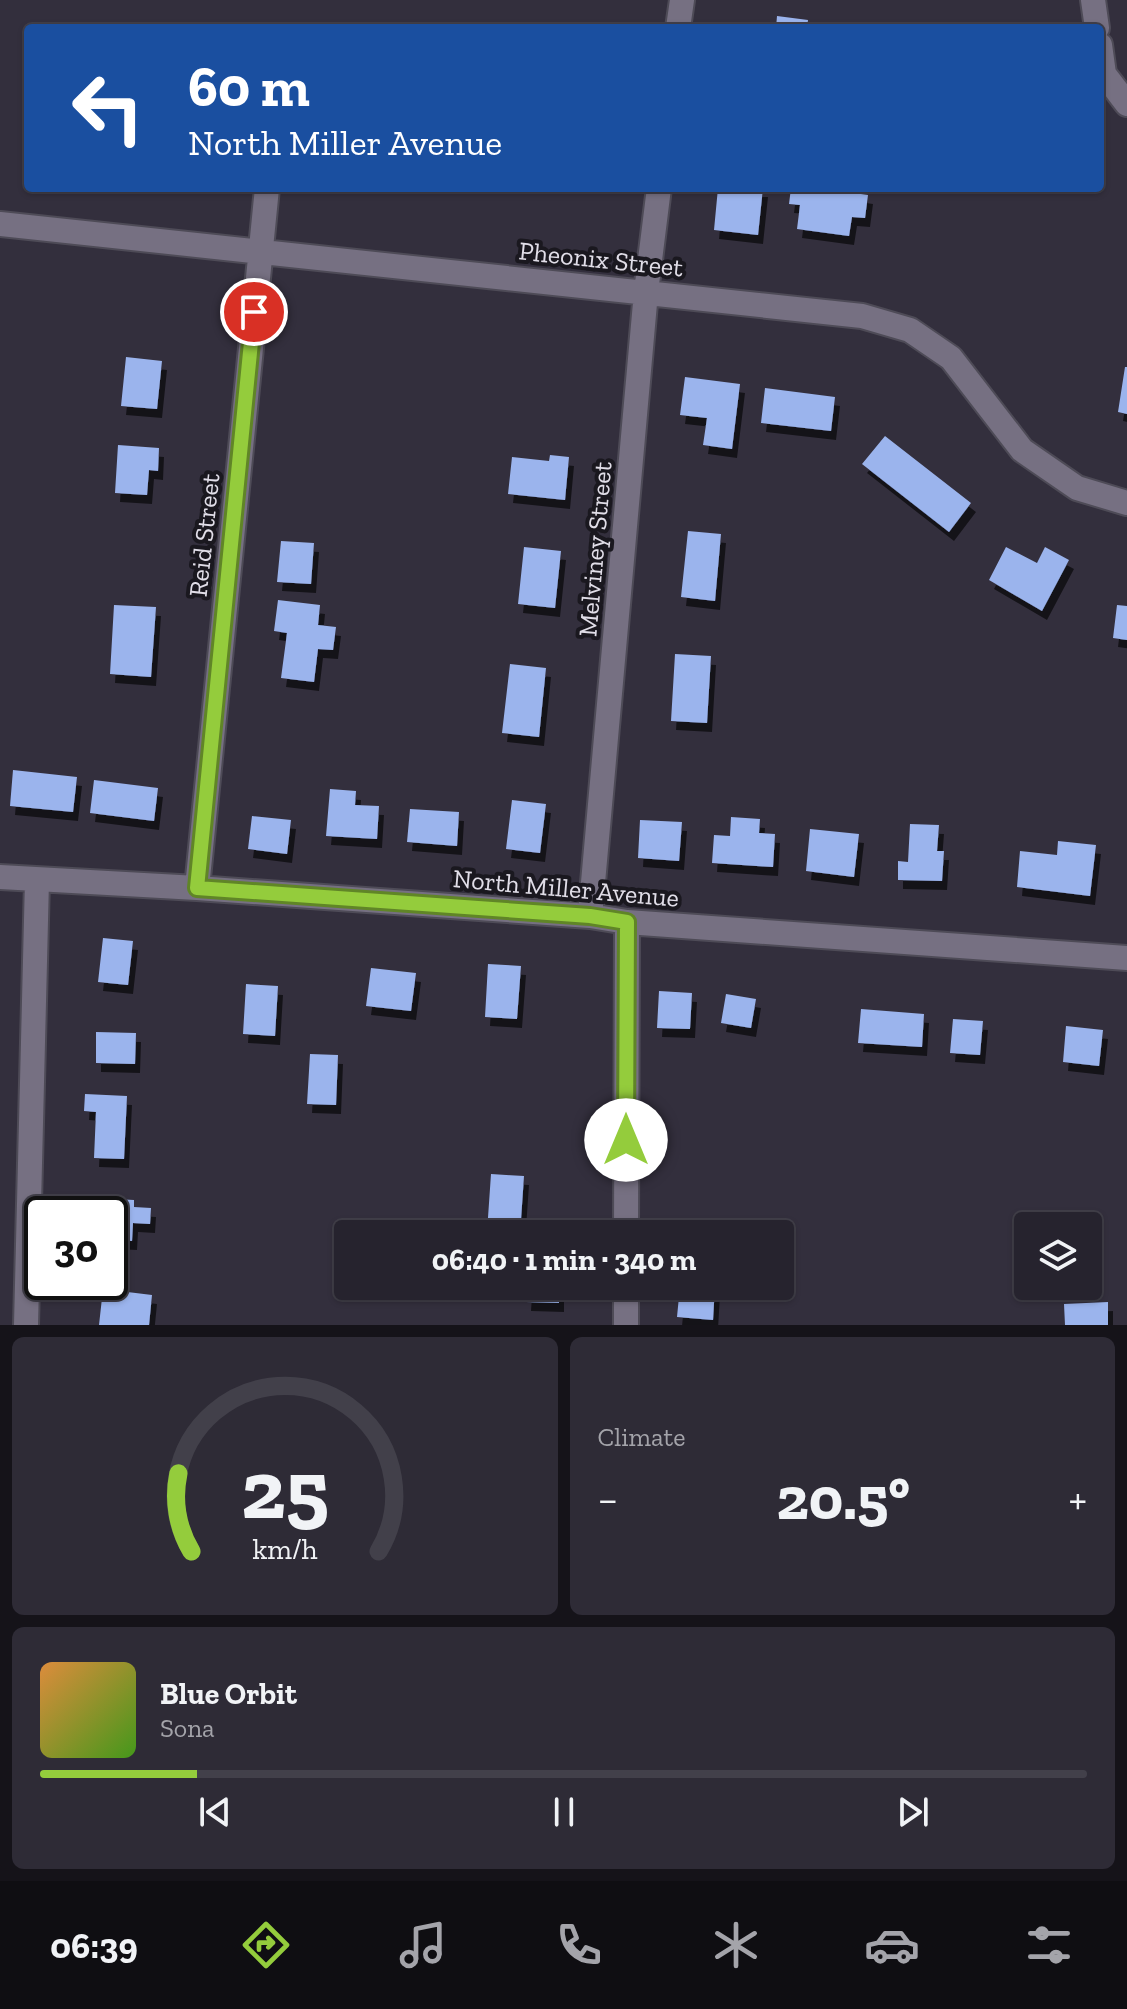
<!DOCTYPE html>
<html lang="en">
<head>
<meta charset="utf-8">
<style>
  body { margin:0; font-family:"Zilla Slab",serif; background:#2e2b36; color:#f1f3f6; height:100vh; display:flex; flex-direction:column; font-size:30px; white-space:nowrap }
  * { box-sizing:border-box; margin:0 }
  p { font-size:26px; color:#a4a4aa }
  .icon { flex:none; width:44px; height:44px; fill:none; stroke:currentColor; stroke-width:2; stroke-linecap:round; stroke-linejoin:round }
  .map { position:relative; height:1325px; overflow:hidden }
  .side { display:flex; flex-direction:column; gap:12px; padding:12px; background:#151319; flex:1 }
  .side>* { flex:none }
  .guide { position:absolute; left:24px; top:24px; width:1080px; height:168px; border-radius:8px; box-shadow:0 2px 6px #0004,0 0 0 2px #42404a; background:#1a4fa0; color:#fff; overflow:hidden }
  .fabs { position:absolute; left:1014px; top:1212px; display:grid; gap:16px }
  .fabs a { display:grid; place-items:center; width:88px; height:88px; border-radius:8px; background:#26232e; box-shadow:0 2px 6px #0004,0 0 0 2px #42404a; font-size:40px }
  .speed { position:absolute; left:24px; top:1196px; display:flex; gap:16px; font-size:40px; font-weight:700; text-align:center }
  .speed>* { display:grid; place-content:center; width:104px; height:104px; border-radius:50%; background:#26232e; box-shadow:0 2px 6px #0004,0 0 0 2px #42404a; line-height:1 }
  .speed .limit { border:4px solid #111; border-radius:12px; background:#fff; color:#111 }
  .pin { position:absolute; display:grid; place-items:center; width:68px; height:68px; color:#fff; margin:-34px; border:4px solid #fff; border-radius:50%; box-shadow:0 2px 8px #0007 }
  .me { position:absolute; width:88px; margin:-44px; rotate:0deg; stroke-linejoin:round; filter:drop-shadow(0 0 6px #0008) }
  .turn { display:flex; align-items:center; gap:28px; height:168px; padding:0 32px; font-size:36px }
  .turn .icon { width:104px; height:104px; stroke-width:2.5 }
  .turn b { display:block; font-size:56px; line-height:68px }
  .big { font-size:60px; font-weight:700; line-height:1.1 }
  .side .tile { flex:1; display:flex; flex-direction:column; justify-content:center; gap:12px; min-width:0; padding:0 28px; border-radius:12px; background:#2e2b36 }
  .side .dial { align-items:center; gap:0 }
  .dial svg { height:208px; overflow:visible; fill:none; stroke:#42404a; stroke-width:7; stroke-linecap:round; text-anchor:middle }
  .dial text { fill:#f1f3f6; stroke:none }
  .song { display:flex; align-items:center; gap:24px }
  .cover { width:96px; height:96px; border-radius:12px; background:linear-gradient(135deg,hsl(30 70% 55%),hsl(100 70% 35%)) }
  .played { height:8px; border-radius:4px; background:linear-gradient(90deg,#94cc3c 15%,#42404a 15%) }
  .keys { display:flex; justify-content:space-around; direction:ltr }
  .heat { display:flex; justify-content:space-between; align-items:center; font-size:44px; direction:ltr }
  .side .tiles { flex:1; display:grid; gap:12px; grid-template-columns:1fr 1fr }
  .tile:last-child { grid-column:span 2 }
  .trip { position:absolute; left:334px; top:1220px; width:460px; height:80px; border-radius:8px; background:#26232e; box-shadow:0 2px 6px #0004,0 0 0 2px #42404a; font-weight:700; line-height:80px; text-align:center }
  .tabs { display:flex; height:128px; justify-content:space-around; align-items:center; background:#0f0e12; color:#a4a4aa }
  .tabs .icon { width:56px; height:56px }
  .tabs .selected { color:#94cc3c }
  .tabs b { font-size:36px; color:#f1f3f6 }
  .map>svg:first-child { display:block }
  .building { fill:#9bb4ed; filter:url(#shadow) }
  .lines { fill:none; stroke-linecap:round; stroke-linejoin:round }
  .street-casing { stroke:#4e4b57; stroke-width:28 }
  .street { stroke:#767082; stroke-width:24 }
  .route-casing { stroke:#608527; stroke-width:20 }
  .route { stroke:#94cc3c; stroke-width:14 }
  .labels { text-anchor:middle; stroke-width:8; stroke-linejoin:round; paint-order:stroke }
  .street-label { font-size:26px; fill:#e1dee8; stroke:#1a181f }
</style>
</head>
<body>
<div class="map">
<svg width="1127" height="1325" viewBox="0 0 1127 1325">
  <defs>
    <filter id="shadow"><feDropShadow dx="5" dy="9" stdDeviation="0" flood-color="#0009"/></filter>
  </defs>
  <rect width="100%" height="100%" fill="#332f3d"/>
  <path class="building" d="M777,16L808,20L807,28H776Z
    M718,188H763L758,235L714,230Z
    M791,188H818L868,195L865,218L852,217L849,236L797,229L800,205L789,204Z
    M126,357L162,361L157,409L121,406Z
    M1125,367H1127V414L1118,412Z
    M685,377L740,384L732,449L703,445L707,418L680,415Z
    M765,388L835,397L831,431L761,423Z
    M885,436L971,503L949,532L862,464Z
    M118,445L159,448L158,471L149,470L147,495L115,493Z
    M550,455L569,457L565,500L508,494L512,457L549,461Z
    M688,531L721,534L715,601L681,597Z
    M281,541L314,543L311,584L277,582Z
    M524,547L561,551L555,608L518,604Z
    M1006,547L1037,563L1045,547L1069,560L1042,611L989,580Z
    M278,600L320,605L318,625L336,627L333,650L318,649L314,682L281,678L287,633L274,631Z
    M114,605L156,607L151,677L110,674Z
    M1117,605L1127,606V640L1113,638Z
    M675,654L711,656L707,723L671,721Z
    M510,664L546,668L539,737L502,733Z
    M13,770L77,777L73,812L10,806Z
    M94,780L158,788L154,821L90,813Z
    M330,789L356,791L355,805L379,806L377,839L326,836Z
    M512,800L546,804L540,853L506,849Z
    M410,809L459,812L457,846L407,842Z
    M252,816L291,820L287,854L248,849Z
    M731,817L760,819L759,833L775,834L773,867L712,863L714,835L730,836Z
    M640,820L682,822L679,861L638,858Z
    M910,824L939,825L937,851H944L942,881L898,880V861L908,862Z
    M810,829L859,834L854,877L806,871Z
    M1058,841L1096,845L1090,896L1017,887L1020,851L1057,855Z
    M103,938L133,941L128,985L98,982Z
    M488,964L521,966L517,1019L485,1017Z
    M371,968L416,973L411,1011L366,1006Z
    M246,984L278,986L275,1036L243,1034Z
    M659,991L692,993L690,1029L657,1028Z
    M726,994L756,999L751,1028L721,1023Z
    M861,1009L924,1014L922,1047L858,1043Z
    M953,1019L983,1021L980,1055L950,1053Z
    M1066,1026L1103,1030L1099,1066L1063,1062Z
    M96,1032L136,1033L135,1064L96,1063Z
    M310,1054L338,1055L336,1105L307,1104Z
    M85,1094L127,1096L124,1159L94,1158L96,1112L84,1111Z
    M491,1174L524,1176L520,1234L487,1232Z
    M96,1198L134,1200V1207L151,1208L150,1224L133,1223L132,1241L110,1240V1214H95Z
    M527,1286H559V1303L526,1302Z
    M680,1286H715L713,1320L677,1317Z
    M103,1289L152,1295L149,1325H99Z
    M1108,1302V1325H1065L1064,1304Z"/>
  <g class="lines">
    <g class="street-casing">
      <path id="street" d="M1093,0L1097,28
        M678,28L682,0
        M1100,45L1104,74L1127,104
        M0,224L862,316L910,330L951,358L1022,450L1077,488L1127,503
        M0,877L197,888L590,916L627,922L1127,958
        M197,888L267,188
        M590,916L646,292L659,188
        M626,1234L627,922
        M26,1325L37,880
        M626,1325V1286"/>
    </g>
    <use href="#street" class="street"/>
  </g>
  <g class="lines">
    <g class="route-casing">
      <path id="route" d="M254,312L197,888L590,916L627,922L626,1140"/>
    </g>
    <use href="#route" class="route"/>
  </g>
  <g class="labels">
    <g class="street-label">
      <text transform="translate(601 259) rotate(6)" y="9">Pheonix Street</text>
      <text transform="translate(204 535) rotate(-84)" y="9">Reid Street</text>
      <text transform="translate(595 549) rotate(-85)" y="9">Melviney Street</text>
      <text transform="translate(566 888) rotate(5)" y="9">North Miller Avenue</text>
    </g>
  </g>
</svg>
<div class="fabs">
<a><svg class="icon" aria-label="layers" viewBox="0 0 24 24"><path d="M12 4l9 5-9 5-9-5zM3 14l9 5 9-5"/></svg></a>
</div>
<div class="speed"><div class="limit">30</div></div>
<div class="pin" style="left:254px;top:312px;background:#d93025"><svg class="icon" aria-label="arrive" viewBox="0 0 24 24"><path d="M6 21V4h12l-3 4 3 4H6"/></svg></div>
<svg class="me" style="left:626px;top:1140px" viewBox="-20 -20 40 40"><circle r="19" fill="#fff"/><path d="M0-13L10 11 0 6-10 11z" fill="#94cc3c"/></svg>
<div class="trip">06:40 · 1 min · 340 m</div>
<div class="guide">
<div class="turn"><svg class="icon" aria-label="left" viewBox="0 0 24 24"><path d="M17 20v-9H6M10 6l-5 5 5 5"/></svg><div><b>60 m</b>North Miller Avenue</div></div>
</div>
</div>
<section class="side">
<div class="tiles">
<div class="tile dial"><svg viewBox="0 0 100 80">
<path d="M14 69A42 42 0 1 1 86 69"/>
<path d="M14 69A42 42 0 0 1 9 39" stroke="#94cc3c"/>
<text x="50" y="56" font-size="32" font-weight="700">25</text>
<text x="50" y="72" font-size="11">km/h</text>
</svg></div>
<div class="tile"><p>Climate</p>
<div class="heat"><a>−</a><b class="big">20.5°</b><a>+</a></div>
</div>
<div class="tile">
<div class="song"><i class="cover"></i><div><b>Blue Orbit</b><p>Sona</p></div></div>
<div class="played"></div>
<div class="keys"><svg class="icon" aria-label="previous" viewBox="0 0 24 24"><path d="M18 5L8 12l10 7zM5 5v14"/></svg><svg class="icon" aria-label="pause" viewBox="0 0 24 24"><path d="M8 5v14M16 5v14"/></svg><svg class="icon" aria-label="next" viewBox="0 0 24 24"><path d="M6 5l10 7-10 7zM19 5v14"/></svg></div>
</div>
</div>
</section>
<nav class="tabs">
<b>06:39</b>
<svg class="icon selected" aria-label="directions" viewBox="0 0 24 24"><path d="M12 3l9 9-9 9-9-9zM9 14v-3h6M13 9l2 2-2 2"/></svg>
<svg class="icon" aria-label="music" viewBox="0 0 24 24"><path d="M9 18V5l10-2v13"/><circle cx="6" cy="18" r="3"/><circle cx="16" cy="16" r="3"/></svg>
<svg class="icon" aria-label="phone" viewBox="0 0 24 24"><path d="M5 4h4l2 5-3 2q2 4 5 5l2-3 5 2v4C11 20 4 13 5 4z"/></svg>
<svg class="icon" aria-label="climate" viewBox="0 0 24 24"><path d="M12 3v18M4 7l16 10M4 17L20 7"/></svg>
<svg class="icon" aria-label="car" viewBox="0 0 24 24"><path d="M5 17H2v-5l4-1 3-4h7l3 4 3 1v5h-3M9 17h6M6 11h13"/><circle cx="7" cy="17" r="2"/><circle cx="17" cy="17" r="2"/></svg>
<svg class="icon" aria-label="filters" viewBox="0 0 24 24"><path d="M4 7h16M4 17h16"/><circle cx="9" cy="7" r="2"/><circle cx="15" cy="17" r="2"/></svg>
</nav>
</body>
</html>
